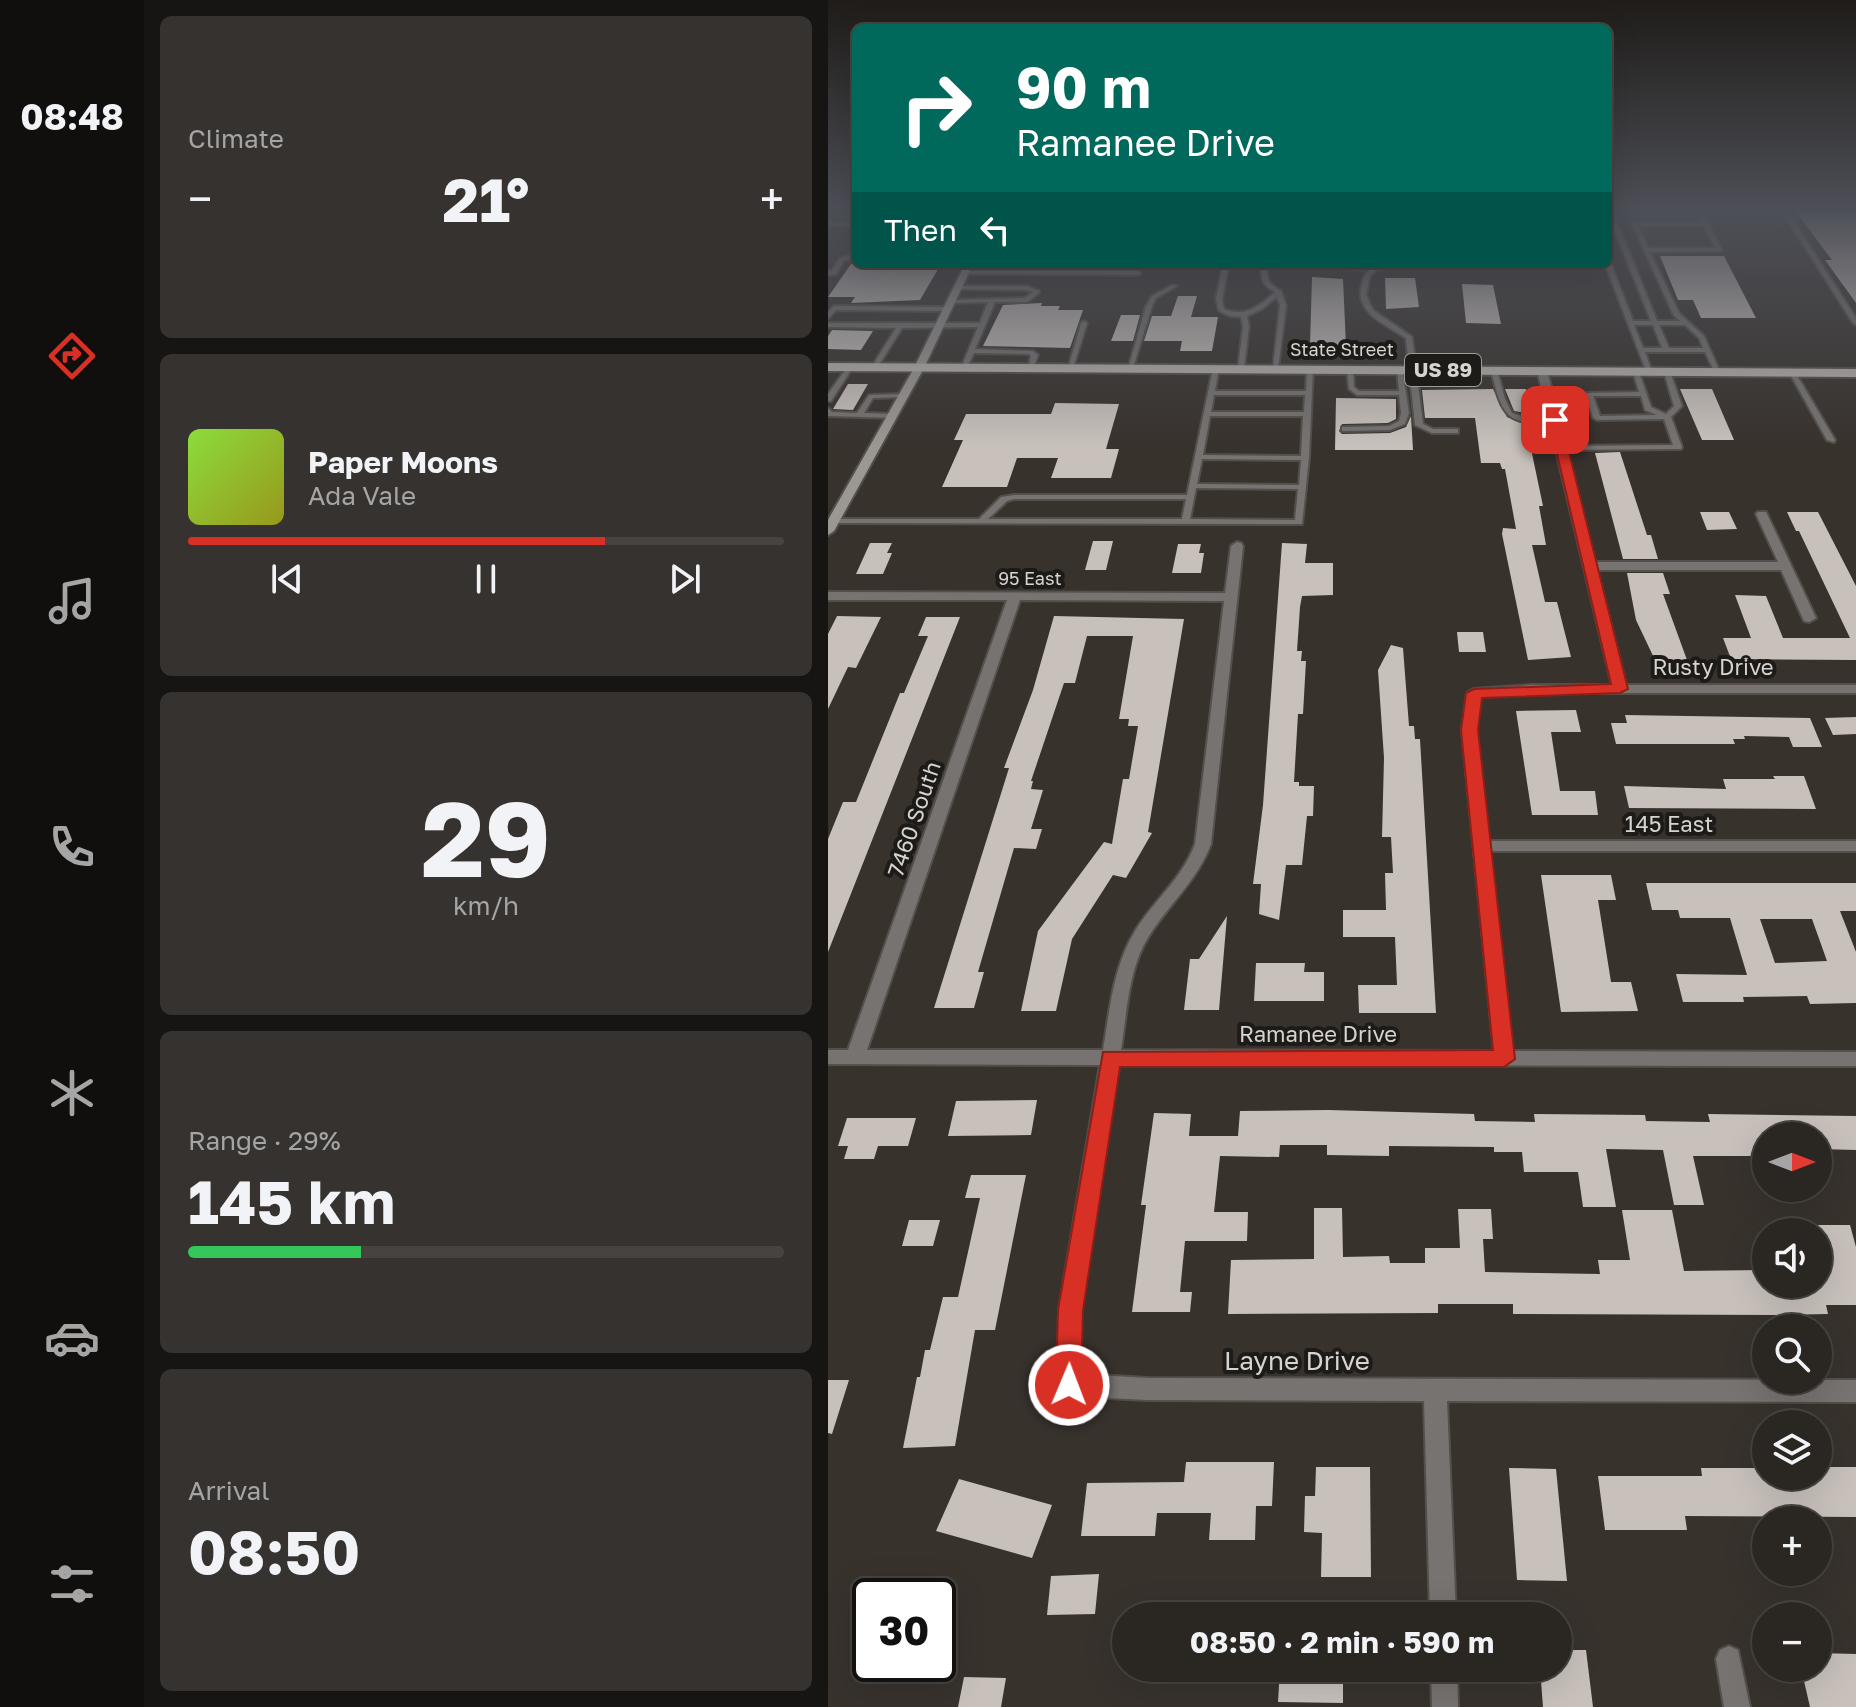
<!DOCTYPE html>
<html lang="en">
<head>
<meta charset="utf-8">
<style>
  body { margin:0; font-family:"Golos Text",sans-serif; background:#36322f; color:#f1f3f6; height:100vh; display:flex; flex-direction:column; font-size:30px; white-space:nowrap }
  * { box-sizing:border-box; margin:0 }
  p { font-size:26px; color:#a5a5a5 }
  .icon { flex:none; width:44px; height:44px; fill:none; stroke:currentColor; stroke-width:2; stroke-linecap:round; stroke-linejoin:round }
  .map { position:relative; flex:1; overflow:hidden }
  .panel { display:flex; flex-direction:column; gap:16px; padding:16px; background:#171513; width:684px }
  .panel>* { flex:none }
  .guide { position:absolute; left:24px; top:24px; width:760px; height:244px; border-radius:12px; box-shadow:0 8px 32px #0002,0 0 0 2px #464340; background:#00695c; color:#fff; overflow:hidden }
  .needle { width:52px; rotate:90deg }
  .fabs { position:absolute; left:924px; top:1122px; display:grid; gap:16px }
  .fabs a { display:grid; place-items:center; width:80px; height:80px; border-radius:50%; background:#2a2622; box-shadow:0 8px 32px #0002,0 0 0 2px #464340; font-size:40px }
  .speed { position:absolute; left:24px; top:1578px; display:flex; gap:16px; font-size:40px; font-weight:700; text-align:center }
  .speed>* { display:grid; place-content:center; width:104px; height:104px; border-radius:50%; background:#2a2622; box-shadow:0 8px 32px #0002,0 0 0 2px #464340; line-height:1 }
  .speed .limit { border:4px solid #111; border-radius:12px; background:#fff; color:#111 }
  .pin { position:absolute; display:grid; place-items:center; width:68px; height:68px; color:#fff; margin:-34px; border-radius:16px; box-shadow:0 4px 12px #0006 }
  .me { position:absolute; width:88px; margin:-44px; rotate:1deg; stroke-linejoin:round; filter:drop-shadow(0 0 6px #0008) }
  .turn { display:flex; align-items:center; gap:28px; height:168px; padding:0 32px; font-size:36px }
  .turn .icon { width:104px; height:104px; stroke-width:2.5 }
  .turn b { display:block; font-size:56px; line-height:68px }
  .then { display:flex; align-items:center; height:76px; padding:0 32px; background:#0003; gap:16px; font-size:30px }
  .big { font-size:60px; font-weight:700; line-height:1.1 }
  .panel .widget { flex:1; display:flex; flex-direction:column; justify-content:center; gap:12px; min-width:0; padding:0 28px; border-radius:12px; background:#36322f }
  .panel .dial { align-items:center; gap:0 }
  .dial b { font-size:104px; line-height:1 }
  .song { display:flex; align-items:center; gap:24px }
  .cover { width:96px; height:96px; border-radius:12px; background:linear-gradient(135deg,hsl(90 70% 55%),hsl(60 70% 35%)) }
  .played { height:8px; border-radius:4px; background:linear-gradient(90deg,#d93025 70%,#464340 70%) }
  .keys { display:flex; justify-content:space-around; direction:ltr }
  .heat { display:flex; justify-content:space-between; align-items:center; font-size:44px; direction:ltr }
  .charge { height:12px; border-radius:6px; background:linear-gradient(90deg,#34c759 29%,#464340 0) }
  .trip { position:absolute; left:284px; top:1602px; width:460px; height:80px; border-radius:40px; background:#2a2622; box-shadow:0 8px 32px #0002,0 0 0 2px #464340; font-weight:700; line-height:80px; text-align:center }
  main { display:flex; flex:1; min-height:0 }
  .tabs { display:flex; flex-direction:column; width:144px; justify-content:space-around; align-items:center; background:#110f0e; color:#a5a5a5 }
  .tabs .icon { width:56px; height:56px }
  .tabs .active { color:#d93025 }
  .tabs b { font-size:36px; color:#f1f3f6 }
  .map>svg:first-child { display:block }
  .building { fill:#c8c1bb; fill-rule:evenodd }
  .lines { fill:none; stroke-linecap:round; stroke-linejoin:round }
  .lane-casing { stroke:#544f4a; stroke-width:4 }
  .street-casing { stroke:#544f4a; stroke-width:4 }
  .secondary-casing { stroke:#544f4a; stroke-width:4 }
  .primary-casing { stroke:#544f4a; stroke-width:4 }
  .lane { fill:#767371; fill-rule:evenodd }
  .street { fill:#767371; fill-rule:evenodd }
  .secondary { fill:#9b9793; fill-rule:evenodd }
  .primary { fill:#b8b2ad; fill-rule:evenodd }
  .route { fill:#d93025; stroke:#8d1f18; stroke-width:2 }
  .labels { text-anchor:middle; stroke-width:8; stroke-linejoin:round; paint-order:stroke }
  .far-street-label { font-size:18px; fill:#d6d3d0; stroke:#1d1b18 }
  .shield { fill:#1d1b18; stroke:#9e9c99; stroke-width:2 }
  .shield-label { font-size:20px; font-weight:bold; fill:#d6d3d0 }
  .street-label { font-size:22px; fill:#d6d3d0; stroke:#1d1b18 }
  .near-street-label { font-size:26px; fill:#d6d3d0; stroke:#1d1b18 }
</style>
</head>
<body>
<main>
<nav class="tabs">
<b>08:48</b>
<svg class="icon active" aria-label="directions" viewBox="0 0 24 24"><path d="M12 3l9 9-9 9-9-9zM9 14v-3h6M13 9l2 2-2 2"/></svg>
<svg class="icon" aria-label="music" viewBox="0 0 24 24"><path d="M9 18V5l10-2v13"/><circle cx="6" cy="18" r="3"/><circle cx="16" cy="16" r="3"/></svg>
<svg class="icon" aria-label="phone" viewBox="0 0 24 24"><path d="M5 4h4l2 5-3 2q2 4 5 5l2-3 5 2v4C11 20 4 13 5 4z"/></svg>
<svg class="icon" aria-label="climate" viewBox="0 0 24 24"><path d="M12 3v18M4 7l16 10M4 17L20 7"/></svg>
<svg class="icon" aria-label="car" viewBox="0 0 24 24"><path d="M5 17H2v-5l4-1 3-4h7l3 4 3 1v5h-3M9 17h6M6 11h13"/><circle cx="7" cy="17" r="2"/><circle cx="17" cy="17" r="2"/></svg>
<svg class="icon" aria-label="filters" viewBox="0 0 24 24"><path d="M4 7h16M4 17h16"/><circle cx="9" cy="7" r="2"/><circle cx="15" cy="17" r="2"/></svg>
</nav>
<section class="panel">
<div class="widget"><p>Climate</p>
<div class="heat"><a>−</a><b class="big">21°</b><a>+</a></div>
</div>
<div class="widget">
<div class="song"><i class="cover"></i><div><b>Paper Moons</b><p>Ada Vale</p></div></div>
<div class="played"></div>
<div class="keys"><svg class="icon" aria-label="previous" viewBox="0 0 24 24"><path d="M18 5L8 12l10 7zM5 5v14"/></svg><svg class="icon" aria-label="pause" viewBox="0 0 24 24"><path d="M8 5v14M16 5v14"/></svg><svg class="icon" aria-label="next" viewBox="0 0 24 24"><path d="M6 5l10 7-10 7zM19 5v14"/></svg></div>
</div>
<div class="widget dial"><b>29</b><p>km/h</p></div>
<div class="widget"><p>Range · 29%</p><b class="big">145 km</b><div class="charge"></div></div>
<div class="widget"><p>Arrival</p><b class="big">08:50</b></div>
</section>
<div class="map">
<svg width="1028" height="1707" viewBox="0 0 1028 1707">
  <rect width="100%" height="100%" fill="#38322d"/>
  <path class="building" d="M965,208H1028V303L997,260H1004Z
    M832,256H896L928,318H873L865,300H850Z
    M23,264H113L92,300L23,303L27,297H0Z
    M484,277L515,279L518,346L482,345Z
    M557,278H587L591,307L558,309Z
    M634,284L665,285L673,324L638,323Z
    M350,296H369L363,317H390L384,351H352L354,341H316L324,316H343Z
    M214,303L213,306H232L230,310H255L242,348L155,346L175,305Z
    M293,315H312L305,341H283Z
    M4,330L45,331L33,350L0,349V336Z
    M20,384H40L25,410L5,409Z
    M665,389L679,417L698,425L715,506H711L718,545H704L717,602H729L743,657L700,660L674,534L675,528L688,529L677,469H674L672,463H653L647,418H597L594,390Z
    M677,389H698L704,414L686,411Z
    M852,389H884L906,440H874Z
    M508,398L568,399V419L560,423L514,424L511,431L514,434L562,433L578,427L583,416L585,450H507Z
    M227,403L291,404L278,449H291L283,478H223L230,458H189L179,487H114L135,440H126L138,414H223Z
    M792,452L819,535H823L830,559H795L767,453Z
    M872,512H901L909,529L879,530Z
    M959,512H990L1028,586V660L903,659L895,638H923L907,595L938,596L955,638H1022L971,531H968Z
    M265,541H285L278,570H257Z
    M42,543H64L59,553H64L55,574H28Z
    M454,543L479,544L477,563H505V595L474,596L472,607L469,651H474L473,661H478L475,714H470L466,782H471V786H486L485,816H479L474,865H458L451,920L431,914L433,884H425L435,805Z
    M350,544H373L371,553H376L373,573H344Z
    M799,573H835L842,594H835L859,660H827L808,620Z
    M9,616L53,617L28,668L20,667L0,709V634Z
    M226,616L356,619L320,832L324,833L298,878L285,875L244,939L228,1011H193L210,931L276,842L284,844L295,779H301L310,726H300L301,719H291L305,636H259L247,683H236L203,781H205L203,789L215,790L203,829H214L208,849L186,848L150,972H156L146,1008H106L181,768H176L205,690Z
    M98,617H132L0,952V839L15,802H28L72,693H76L100,636H90Z
    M629,632H655L658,652H631Z
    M563,645L575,648L581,726H586L587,739H592L608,1013H531L530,985H569L567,937H515V910H558L557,873H565L563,837H554L556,758L550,670Z
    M748,710L753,732H723L732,791H767L770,815H704L688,711Z
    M797,715L982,718L994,747H965L961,737L916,736L917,739H905L907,744H788L783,723H799Z
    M1028,717V734L1005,735L997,718Z
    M945,776H976L988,809L801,808L796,786L898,789L895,779H947Z
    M713,875H783L788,900H770L783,982H803L810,1011L733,1012Z
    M818,883H1028V911H1012L1028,952V1003L982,1004L979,996L915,997L916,1002H855L848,974L919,975L902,918H852L850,910H824ZM932,919H984L999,961L947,963Z
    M399,916L391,1010H356L362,959H371Z
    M428,963H477L476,972H496V1001H426Z
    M209,1100L203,1135L120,1136L128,1101Z
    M500,1110L646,1114L647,1121L707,1122L706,1114L817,1115L818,1121L882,1122L880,1114L1028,1116V1150L990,1149V1136H938V1156H865L876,1205H846L835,1150L778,1149L788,1207H755L750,1172H696L694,1152H666V1147L561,1146V1156L499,1155V1145H452L451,1157L392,1156L386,1212H420L419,1241H357L352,1292H364L362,1312H304L318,1205H313L326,1113L363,1114L361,1136H410L412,1111Z
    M19,1118H88L80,1146H50L46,1159H16L20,1146H10Z
    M143,1175H198L167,1330H147L127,1446L75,1448L89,1377H92L97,1350H102L115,1297H130L152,1198H137Z
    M486,1208H514L515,1257L561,1256L562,1263H597V1248H632L630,1209H663L665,1239H655L657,1272L772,1274L770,1260H802L794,1210H844L856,1271L935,1270L938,1284H990V1225H1022L1028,1247V1305H998L1000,1314L947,1315L685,1314V1304H610V1313L400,1314L403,1260L486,1259Z
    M81,1220H112L105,1246H74Z
    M0,1380H21L4,1434L0,1433Z
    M358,1462H446L444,1506H428L427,1540H381L383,1513H329L327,1536H253L259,1483L356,1482Z
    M488,1467H542L543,1577H493L494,1533L476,1532L477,1496H487Z
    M990,1467H1028V1517L857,1516L859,1530H777L770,1476H874L873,1468H938V1476H990Z
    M681,1468L728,1469L739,1581L689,1580Z
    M131,1479L224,1505L204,1558L108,1531Z
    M271,1574L267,1614L219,1615L223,1576Z
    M730,1650H758L765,1707H715L712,1668H730Z
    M990,1653L1028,1654V1707H982L973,1668H990Z
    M452,1668H515V1703L450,1702Z
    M136,1677L178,1678L173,1707H130Z"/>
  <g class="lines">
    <g class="lane-casing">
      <path id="lane" d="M797,208H829L780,213V209Z
        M939,208H947L961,214L1028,318V325L1025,323L957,216L946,212L875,213L894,251L822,252L851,313L876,336L892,372L887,373L877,352H817L824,372L819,373L777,264H780V262L783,264L805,321H823L784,224H780V220L789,222L829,321H852L845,314L804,223L874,222L869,210L941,209ZM810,226H876L888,248H820ZM806,325H825L834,348H815ZM831,325H857L871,338L875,348H841Z
        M28,254V258L16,260L8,274L0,275V271H4L12,258Z
        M395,264H401L394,299L396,309C418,318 431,306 447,292C434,285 432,279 434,264H440C438,279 440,283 453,291L458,305L450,369L445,368L452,305L449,297L434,309L419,316L421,326L416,368L413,370L410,368L415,326L413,317L402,316L391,311L388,299Z
        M478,264L546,267L580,264L548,270L542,276L538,295L545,310L584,337L595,424L605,429H630V433H604L587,425L578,338C560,326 528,313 533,288C535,280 535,276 541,270L481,266Z
        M136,271H310L313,273L310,275L134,274V272Z
        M344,285L349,286L328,298L324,306L305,368L300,369L318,306L324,296Z
        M130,286H199L211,291V293L199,302H167L147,349L205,351L210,355L205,369L200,368L203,356L201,354L146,353L138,369H134L133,368L150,327L74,328L49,368L46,370L43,368L68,328L0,327V323H152L160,302L124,303L122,302V300L197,298L205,292L198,290L128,289V287Z
        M6,306L120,307L123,309L120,311L8,310L0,319V312Z
        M256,321L259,323L245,368L240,369L253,323Z
        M20,366L25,367L3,401H0V394Z
        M388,366L391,368L387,391H478L479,368L482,366L485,368L481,458L474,524L6,523L2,521L6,519H151L173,497L186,495H359L385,368ZM386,395H477L476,412H383ZM382,416H475L473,456L375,455ZM374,459L473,460L471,485L369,484ZM368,488L470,489L467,520L362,519ZM186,499H358L354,519H160L179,501Z
        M522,367L525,369L526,387L531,391H571L569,369L574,368L581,413L577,424L562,430L514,431V427H517L561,426L571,421L573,413L571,395H529L521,389L519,369Z
        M666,368L669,370L677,399L684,413L697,417L727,418H730V422C678,427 674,416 663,370Z
        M808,370L811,372L823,407L838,414L846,406L836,372L839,370L842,372L854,406L843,417L854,447L853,449L731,450V446H734L845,445L836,419L769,420L765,418L757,394L759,393L811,392L805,372ZM765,396H813L817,410L829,415L772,416Z
        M964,370L967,372L1007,440L1006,442L999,440L961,372Z
        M75,394L79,396L77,397L45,398L36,413L65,414H68V418L0,416V408L4,412L29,413L41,395Z"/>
    </g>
    <g class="street-casing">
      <path id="street" d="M0,222H28V226H0Z
        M714,367L719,370L767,562H950L928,514L930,512H938L988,618L981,622L976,621L953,570H769L798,685H1028V693H704L653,697L648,730L661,841H1028V851H662L684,1051L1028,1052V1066L291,1065L253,1310L252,1374L319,1378L1028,1380V1402L619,1401L628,1616H602L596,1401L319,1400L241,1396L233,1393L230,1385L231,1310L272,1065L0,1064V1050H20L179,600H0V592L397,593L403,546L409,542L413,543L415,546L383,844C369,881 341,904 321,936C300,969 299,1013 293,1050L666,1051L634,730L639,693L646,689L704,685H784L709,370ZM192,600L396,601L367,844C354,879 326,900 307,931C285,967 282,1009 275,1050H39Z
        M901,1646L910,1650L922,1707H896L888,1659L892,1650Z
        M603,1668H629L630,1707H604Z"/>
    </g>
    <g class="secondary-casing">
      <path id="secondary" d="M137,264H145L96,368L6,531L0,535V520L86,368Z"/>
    </g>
    <g class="primary-casing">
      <path id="primary" d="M0,363L1028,369V377L0,371Z"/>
    </g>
    <use href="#lane" class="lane"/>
    <use href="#street" class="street"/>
    <use href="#secondary" class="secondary"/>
    <use href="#primary" class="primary"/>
  </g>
  <linearGradient id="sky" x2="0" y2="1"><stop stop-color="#1f1c19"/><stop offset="0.47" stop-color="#4d4f57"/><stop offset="1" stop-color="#4d4f57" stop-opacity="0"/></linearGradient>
  <rect width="1028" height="447" fill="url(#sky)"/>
  <path class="route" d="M727,417L733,420L800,689L792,693L654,698L650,730L687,1059L676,1067H292L255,1310L253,1385L250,1394L241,1398L231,1394L228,1385L230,1310L275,1052L665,1050L633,730L638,693L646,689L783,684L721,420Z"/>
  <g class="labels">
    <g class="far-street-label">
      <text x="514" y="356">State Street</text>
      <text x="202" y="585">95 East</text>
    </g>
    <rect class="shield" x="577" y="354" width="76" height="32" rx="6"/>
    <g class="shield-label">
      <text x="615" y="377">US 89</text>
    </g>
    <g class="street-label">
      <text x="885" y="675">Rusty Drive</text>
      <text transform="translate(86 819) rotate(-71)" y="8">7460 South</text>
      <text x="841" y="832">145 East</text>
      <text x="490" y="1042">Ramanee Drive</text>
    </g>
    <g class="near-street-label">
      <text x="469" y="1370">Layne Drive</text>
    </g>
  </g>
</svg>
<div class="fabs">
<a><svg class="needle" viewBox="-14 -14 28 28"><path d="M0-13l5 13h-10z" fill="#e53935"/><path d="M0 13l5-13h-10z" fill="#a5a5a5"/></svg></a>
<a><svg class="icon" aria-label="sound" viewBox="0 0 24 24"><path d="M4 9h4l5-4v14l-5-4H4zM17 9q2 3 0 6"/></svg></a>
<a><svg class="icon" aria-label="search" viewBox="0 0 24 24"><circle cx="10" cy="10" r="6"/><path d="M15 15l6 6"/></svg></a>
<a><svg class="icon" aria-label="layers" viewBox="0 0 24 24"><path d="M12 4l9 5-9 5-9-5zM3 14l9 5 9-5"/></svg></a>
<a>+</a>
<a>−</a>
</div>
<div class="speed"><div class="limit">30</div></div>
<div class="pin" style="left:727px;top:420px;background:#d93025"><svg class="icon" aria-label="arrive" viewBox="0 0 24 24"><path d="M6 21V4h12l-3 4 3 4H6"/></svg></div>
<svg class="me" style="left:241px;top:1385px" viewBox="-20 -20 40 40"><circle r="17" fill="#d93025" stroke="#fff" stroke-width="3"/><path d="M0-11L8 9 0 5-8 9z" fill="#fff"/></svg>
<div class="trip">08:50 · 2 min · 590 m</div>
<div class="guide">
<div class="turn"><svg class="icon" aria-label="right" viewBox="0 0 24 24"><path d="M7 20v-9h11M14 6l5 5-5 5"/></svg><div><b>90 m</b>Ramanee Drive</div></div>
<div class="then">Then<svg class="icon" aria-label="left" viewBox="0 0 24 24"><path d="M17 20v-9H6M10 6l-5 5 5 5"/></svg></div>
</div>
</div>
</main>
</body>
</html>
